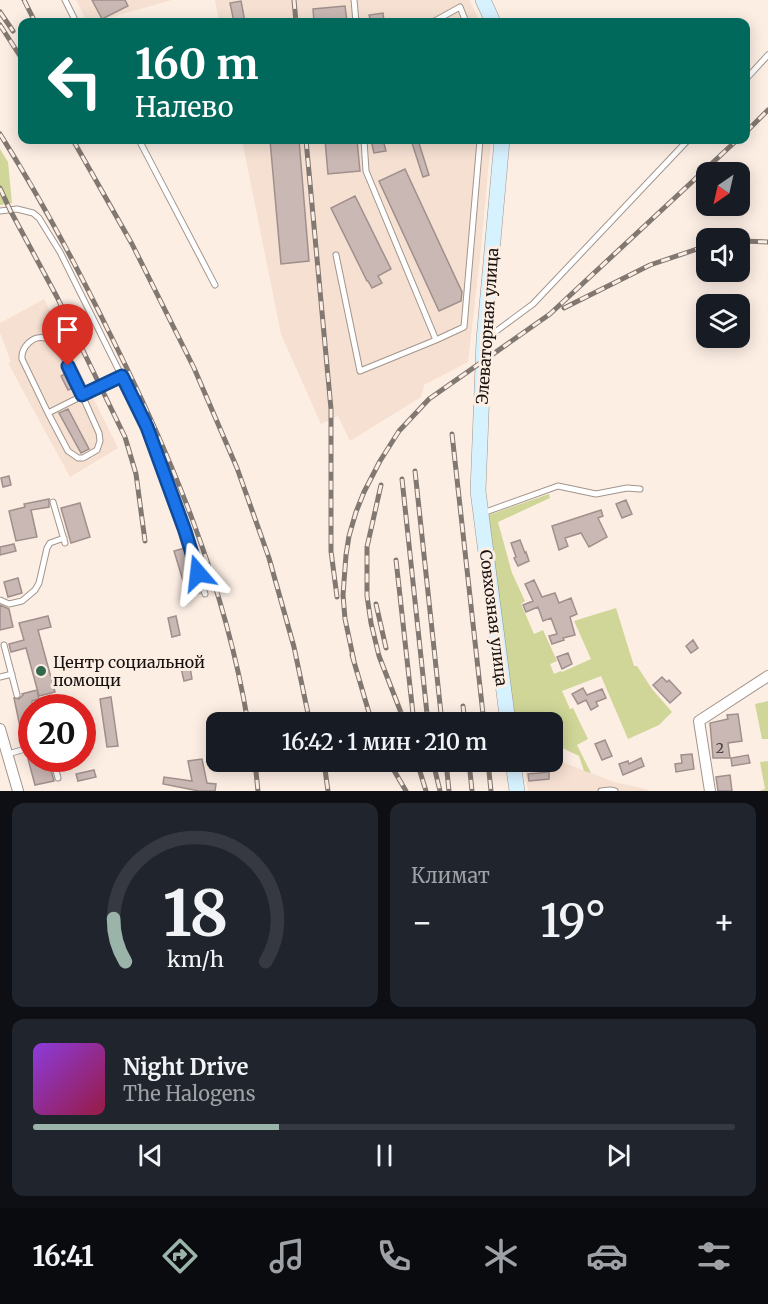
<!DOCTYPE html>
<html lang="ru">
<head>
<meta charset="utf-8">
<style>
  body { margin:0; font-family:Merriweather,serif; background:#20242c; color:#f1f3f6; height:100vh; display:flex; flex-direction:column; font-size:22px; white-space:nowrap }
  * { box-sizing:border-box; margin:0 }
  p { font-size:20px; color:#9ea1a6 }
  .icon { flex:none; width:33px; height:33px; fill:none; stroke:currentColor; stroke-width:2; stroke-linecap:round; stroke-linejoin:round }
  .map { position:relative; height:791px; overflow:hidden }
  .side { display:flex; flex-direction:column; gap:12px; padding:12px; background:#0d0f14; flex:1 }
  .side>* { flex:none }
  .banner { position:absolute; left:18px; top:18px; width:732px; height:126px; border-radius:12px; box-shadow:0 3px 15px #0003; background:#00695c; color:#fff; overflow:hidden }
  .needle { width:39px; rotate:214deg }
  .buttons { position:absolute; left:696px; top:162px; display:grid; gap:12px }
  .buttons a { display:grid; place-items:center; width:54px; height:54px; border-radius:12px; background:#171b24; box-shadow:0 3px 15px #0003; font-size:30px }
  .speed { position:absolute; left:18px; top:694px; display:flex; gap:12px; font-size:30px; font-weight:700; text-align:center }
  .speed>* { display:grid; place-content:center; width:78px; height:78px; border-radius:50%; background:#171b24; box-shadow:0 3px 15px #0003; line-height:1 }
  .speed .limit { border:9px solid #d22; background:#fff; color:#111 }
  .pin { position:absolute; display:grid; place-items:center; width:51px; height:51px; color:#fff; margin:-62px -26px; border-radius:50% 50% 50% 0; rotate:-45deg; box-shadow:0 0 6px #0007 }
  .pin .icon { rotate:45deg }
  .me { position:absolute; width:66px; margin:-33px; rotate:343deg; stroke-linejoin:round; filter:drop-shadow(0 0 4px #0008) }
  .turn { display:flex; align-items:center; gap:21px; height:126px; padding:0 18px; font-size:27px }
  .turn .icon { width:78px; height:78px; stroke-width:2.5 }
  .turn b { display:block; font-size:42px; line-height:51px }
  .big { font-size:45px; font-weight:600; line-height:1.1 }
  .side .tile { flex:1; display:flex; flex-direction:column; justify-content:center; gap:9px; min-width:0; padding:0 21px; border-radius:12px; background:#20242c }
  .side .dial { align-items:center; gap:0 }
  .dial svg { height:156px; overflow:visible; fill:none; stroke:#363941; stroke-width:7; stroke-linecap:round; text-anchor:middle }
  .dial text { fill:#f1f3f6; stroke:none }
  .song { display:flex; align-items:center; gap:18px }
  .cover { width:72px; height:72px; border-radius:9px; background:linear-gradient(135deg,hsl(270 70% 55%),hsl(340 70% 35%)) }
  .played { height:6px; border-radius:3px; background:linear-gradient(90deg,#9bb4aa 35%,#363941 35%) }
  .keys { display:flex; justify-content:space-around; direction:ltr }
  .heat { display:flex; justify-content:space-between; align-items:center; font-size:33px; direction:ltr }
  .side .tiles { flex:1; display:grid; gap:12px; grid-template-columns:1fr 1fr }
  .tile:last-child { grid-column:span 2 }
  .trip { position:absolute; left:206px; top:712px; width:357px; height:60px; border-radius:12px; background:#171b24; box-shadow:0 3px 15px #0003; font-weight:600; line-height:60px; text-align:center }
  .dock { display:flex; height:96px; justify-content:space-around; align-items:center; background:#090b0e; color:#9ea1a6 }
  .dock .icon { width:42px; height:42px }
  .dock .on { color:#9bb4aa }
  .dock b { font-size:27px; color:#f1f3f6 }
  .map>svg:first-child { display:block }
  .built { fill:#f5e0d2 }
  .green { fill:#cfd697 }
  .building { fill:#c9b8b4; stroke:#a08f8c; stroke-width:1.5 }
  .lines { fill:none; stroke-linecap:round; stroke-linejoin:round }
  .lane-casing { stroke:#a2958c; stroke-width:7 }
  .street-casing { stroke:#a2958c; stroke-width:12 }
  .secondary-casing { stroke:#a2958c; stroke-width:16 }
  .lane { stroke:#fff; stroke-width:5 }
  .street { stroke:#fff; stroke-width:10 }
  .secondary { stroke:#d7f2ff; stroke-width:15 }
  .rail-casing { stroke:#827872; stroke-width:5 }
  .rail { stroke:#fdeee4; stroke-width:3; stroke-dasharray:9; stroke-linecap:butt }
  .route-casing { stroke:#114b97; stroke-width:15 }
  .route { stroke:#1a73e8; stroke-width:10 }
  .poi-dot { fill:#31684e; stroke:#fdeee4; stroke-width:2 }
  .labels { text-anchor:middle; stroke-width:6; stroke-linejoin:round; paint-order:stroke }
  .number-label { font-size:14px; fill:#433b38 }
  .street-label { font-size:16px; fill:#16110e; stroke:#fdeee4 }
  .poi-label { font-size:16px; fill:#16110e; stroke:#fdeee4; text-anchor:start }
</style>
</head>
<body>
<div class="map">
<svg width="768" height="791" viewBox="0 0 768 791">
  <rect width="100%" height="100%" fill="#fdeee4"/>
  <path class="built" d="M76,0H172L94,22H87Z
    M215,0H469L480,22H219Z
    M242,140H491L480,258L468,362L424,385L421,397L350,441L338,416L321,424L281,334Z
    M44,299L118,448L70,477L8,363L11,362L0,333V323Z
    M552,758L614,782L646,789L649,791H528L524,762H552Z"/>
  <path class="green" d="M0,149L8,162L12,203L0,205Z
    M549,494L550,498L498,522L512,573L525,601L521,604L534,634L543,630L557,661L550,664L554,674L561,671L562,672L591,659L574,621L616,608L634,666H637L652,689L672,712L659,725L628,739L601,676L562,691L570,709L573,708L588,739L577,745L591,773L584,771L579,756L552,743V723H516L486,516Z
    M768,701V739H762L755,704Z
    M768,761V791H759L765,789L760,762Z"/>
  <path class="building" d="M92,0H125L128,6L102,19Z
    M241,1L245,22H234L230,3Z
    M345,6L347,22H314L313,9Z
    M383,13L384,22H371L369,15Z
    M270,140H299L309,261L281,264Z
    M325,140H357L360,171L328,174Z
    M371,140H383L386,151L374,153Z
    M411,140H418L429,175L423,177Z
    M405,169L462,292L461,301L439,311L379,181Z
    M355,196L391,269L378,276L382,283L372,288L368,281H367L331,208Z
    M66,373L73,388L68,390L61,376Z
    M68,409L89,449L81,453L59,413Z
    M9,476L11,485L3,487L1,478Z
    M49,499V507L31,510L37,537L16,541L9,511L25,507L24,504Z
    M626,500L632,514L622,518L616,504Z
    M80,503L90,537L71,543L61,508Z
    M601,510L603,516L598,518L607,537L589,547L581,533L565,538L568,546L559,550L552,526Z
    M520,540L525,553L526,552L529,561L518,566L514,558L516,557L511,543Z
    M14,544L16,551L0,555V547Z
    M185,548L200,593L188,597L174,551Z
    M18,578L22,593L8,597L4,582Z
    M534,580L542,597L555,593L559,603L571,598L577,614L570,617L575,635L563,638L564,640L552,644L549,636L557,634L551,618L543,621L538,607L526,612L523,605L533,601L525,584Z
    M0,605L9,609L13,627L0,630Z
    M48,616L51,627L38,630L55,692L39,696L26,648L11,652L9,644L24,640L19,623Z
    M176,616L180,635L172,637L168,618Z
    M693,640L698,648L691,653L686,646Z
    M568,653L572,664L562,669L557,657Z
    M190,667L192,679L184,681L181,668Z
    M662,677L667,682L669,680L681,693L670,703L653,685Z
    M583,688L587,695L602,689L606,698L596,702L598,706L591,710L586,700L578,704L572,694Z
    M37,690L39,699L32,701V739L23,741L14,698L19,699L23,695L22,694Z
    M111,697L118,746L107,747L100,699Z
    M738,714L742,741L728,743L730,758H713L710,723L728,719L727,715Z
    M605,740L612,756L602,760L595,744Z
    M692,754L694,769L676,772L675,764L682,763L681,755Z
    M748,755L750,763L732,766L731,758Z
    M641,758L644,766L623,775L619,764L628,761L629,764Z
    M28,759H48L54,781L35,785Z
    M202,759L207,783L216,784L215,791H199L163,784L164,777L192,781L188,761Z
    M94,770L96,777L78,781L76,774Z
    M549,772V779L529,781L528,774Z
    M730,775L732,791H718L716,777Z"/>
  <g class="lines">
    <g class="lane-casing">
      <path id="lane" d="M65,0L76,22
        M354,0L356,22
        M433,22L460,7L466,22
        M746,79L768,55
        M139,140L215,285
        M364,140L366,171L436,340L464,327L480,140
        M0,211L17,209L33,213L39,218L60,252L147,427L185,531L205,594
        M336,255L360,371L436,340
        M487,338L533,304L688,140
        M48,413L22,359C21,347 33,335 45,338C52,340 57,346 61,352L82,395L99,433L100,441L97,450L83,458H78L68,451L48,413L122,376
        M53,502L65,543
        M483,513L558,486L596,494L627,488L640,489
        M0,600L9,604L22,601L35,590L39,583L47,548L50,543L64,538
        M4,645L17,695
        M0,677L12,674
        M8,754L32,747
        M53,759L58,778
        M601,791L610,790L615,791"/>
    </g>
    <g class="street-casing">
      <path id="street" d="M0,729L18,791
        M710,791L699,721L768,676"/>
    </g>
    <g class="secondary-casing">
      <path id="secondary" d="M483,0L493,22
        M502,140L484,340L478,491L508,723
        M513,762L517,791"/>
    </g>
    <use href="#lane" class="lane"/>
    <use href="#street" class="street"/>
    <use href="#secondary" class="secondary"/>
    <g class="rail-casing">
      <path id="rail" d="M24,0L35,22
        M294,0L296,22
        M0,12L13,31
        M0,25L22,59
        M746,132L768,110
        M0,134C40,197 75,263 108,330C171,455 225,584 248,723
        M73,140L132,244L194,368L237,468L269,558L294,647L310,723
        M306,140L331,409V551L337,597
        M0,188L10,210L57,297L125,437L136,474L145,541
        M740,241L768,242
        M564,308L650,265L706,246
        M452,434L484,723
        M415,471L442,723
        M402,479L428,723
        M381,485L367,547V596L371,623L379,656L405,723
        M396,560L414,723
        M376,604L386,648
        M352,655L372,723
        M354,661L345,619L343,595L346,555L349,536L356,512L364,492L380,461L399,431L429,399L550,314L737,140
        M463,706L465,723
        M255,762L258,791
        M324,762L328,791
        M389,762L406,791
        M417,762L426,791
        M433,762L440,791
        M446,762L449,791
        M469,762L472,791
        M488,762L491,791"/>
    </g>
    <use href="#rail" class="rail"/>
  </g>
  <g class="lines">
    <g class="route-casing">
      <path id="route" d="M68,366L82,395L122,376L147,427L185,531L198,573"/>
    </g>
    <use href="#route" class="route"/>
  </g>
  <circle class="poi-dot" cx="41" cy="671" r="6"/>
  <g class="labels">
    <g class="number-label">
      <text x="720" y="753">2</text>
    </g>
    <g class="street-label">
      <text transform="translate(487 326) rotate(-86)" y="6">Элеваторная улица</text>
      <text transform="translate(494 618) rotate(83)" y="6">Совхозная улица</text>
    </g>
    <g class="poi-label">
      <text x="53" y="668">Центр социальной<tspan x="53" dy="18">помощи</tspan></text>
    </g>
  </g>
</svg>
<div class="buttons">
<a><svg class="needle" viewBox="-14 -14 28 28"><path d="M0-13l5 13h-10z" fill="#e53935"/><path d="M0 13l5-13h-10z" fill="#9ea1a6"/></svg></a>
<a><svg class="icon" aria-label="sound" viewBox="0 0 24 24"><path d="M4 9h4l5-4v14l-5-4H4zM17 9q2 3 0 6"/></svg></a>
<a><svg class="icon" aria-label="layers" viewBox="0 0 24 24"><path d="M12 4l9 5-9 5-9-5zM3 14l9 5 9-5"/></svg></a>
</div>
<div class="speed"><div class="limit">20</div></div>
<div class="pin" style="left:68px;top:366px;background:#d93025"><svg class="icon" aria-label="arrive" viewBox="0 0 24 24"><path d="M6 21V4h12l-3 4 3 4H6"/></svg></div>
<svg class="me" style="left:198px;top:573px" viewBox="-20 -20 40 40"><path d="M0-17L14 15 0 8-14 15z" fill="#1a73e8" stroke="#fff" stroke-width="4"/></svg>
<div class="trip">16:42 · 1 мин · 210 m</div>
<div class="banner">
<div class="turn"><svg class="icon" aria-label="left" viewBox="0 0 24 24"><path d="M17 20v-9H6M10 6l-5 5 5 5"/></svg><div><b>160 m</b>Налево</div></div>
</div>
</div>
<section class="side">
<div class="tiles">
<div class="tile dial"><svg viewBox="0 0 100 80">
<path d="M14 69A42 42 0 1 1 86 69"/>
<path d="M14 69A42 42 0 0 1 8 47" stroke="#9bb4aa"/>
<text x="50" y="56" font-size="32" font-weight="700">18</text>
<text x="50" y="72" font-size="11">km/h</text>
</svg></div>
<div class="tile"><p>Климат</p>
<div class="heat"><a>−</a><b class="big">19°</b><a>+</a></div>
</div>
<div class="tile">
<div class="song"><i class="cover"></i><div><b>Night Drive</b><p>The Halogens</p></div></div>
<div class="played"></div>
<div class="keys"><svg class="icon" aria-label="previous" viewBox="0 0 24 24"><path d="M18 5L8 12l10 7zM5 5v14"/></svg><svg class="icon" aria-label="pause" viewBox="0 0 24 24"><path d="M8 5v14M16 5v14"/></svg><svg class="icon" aria-label="next" viewBox="0 0 24 24"><path d="M6 5l10 7-10 7zM19 5v14"/></svg></div>
</div>
</div>
</section>
<nav class="dock">
<b>16:41</b>
<svg class="icon on" aria-label="directions" viewBox="0 0 24 24"><path d="M12 3l9 9-9 9-9-9zM9 14v-3h6M13 9l2 2-2 2"/></svg>
<svg class="icon" aria-label="music" viewBox="0 0 24 24"><path d="M9 18V5l10-2v13"/><circle cx="6" cy="18" r="3"/><circle cx="16" cy="16" r="3"/></svg>
<svg class="icon" aria-label="phone" viewBox="0 0 24 24"><path d="M5 4h4l2 5-3 2q2 4 5 5l2-3 5 2v4C11 20 4 13 5 4z"/></svg>
<svg class="icon" aria-label="climate" viewBox="0 0 24 24"><path d="M12 3v18M4 7l16 10M4 17L20 7"/></svg>
<svg class="icon" aria-label="car" viewBox="0 0 24 24"><path d="M5 17H2v-5l4-1 3-4h7l3 4 3 1v5h-3M9 17h6M6 11h13"/><circle cx="7" cy="17" r="2"/><circle cx="17" cy="17" r="2"/></svg>
<svg class="icon" aria-label="filters" viewBox="0 0 24 24"><path d="M4 7h16M4 17h16"/><circle cx="9" cy="7" r="2"/><circle cx="15" cy="17" r="2"/></svg>
</nav>
</body>
</html>
